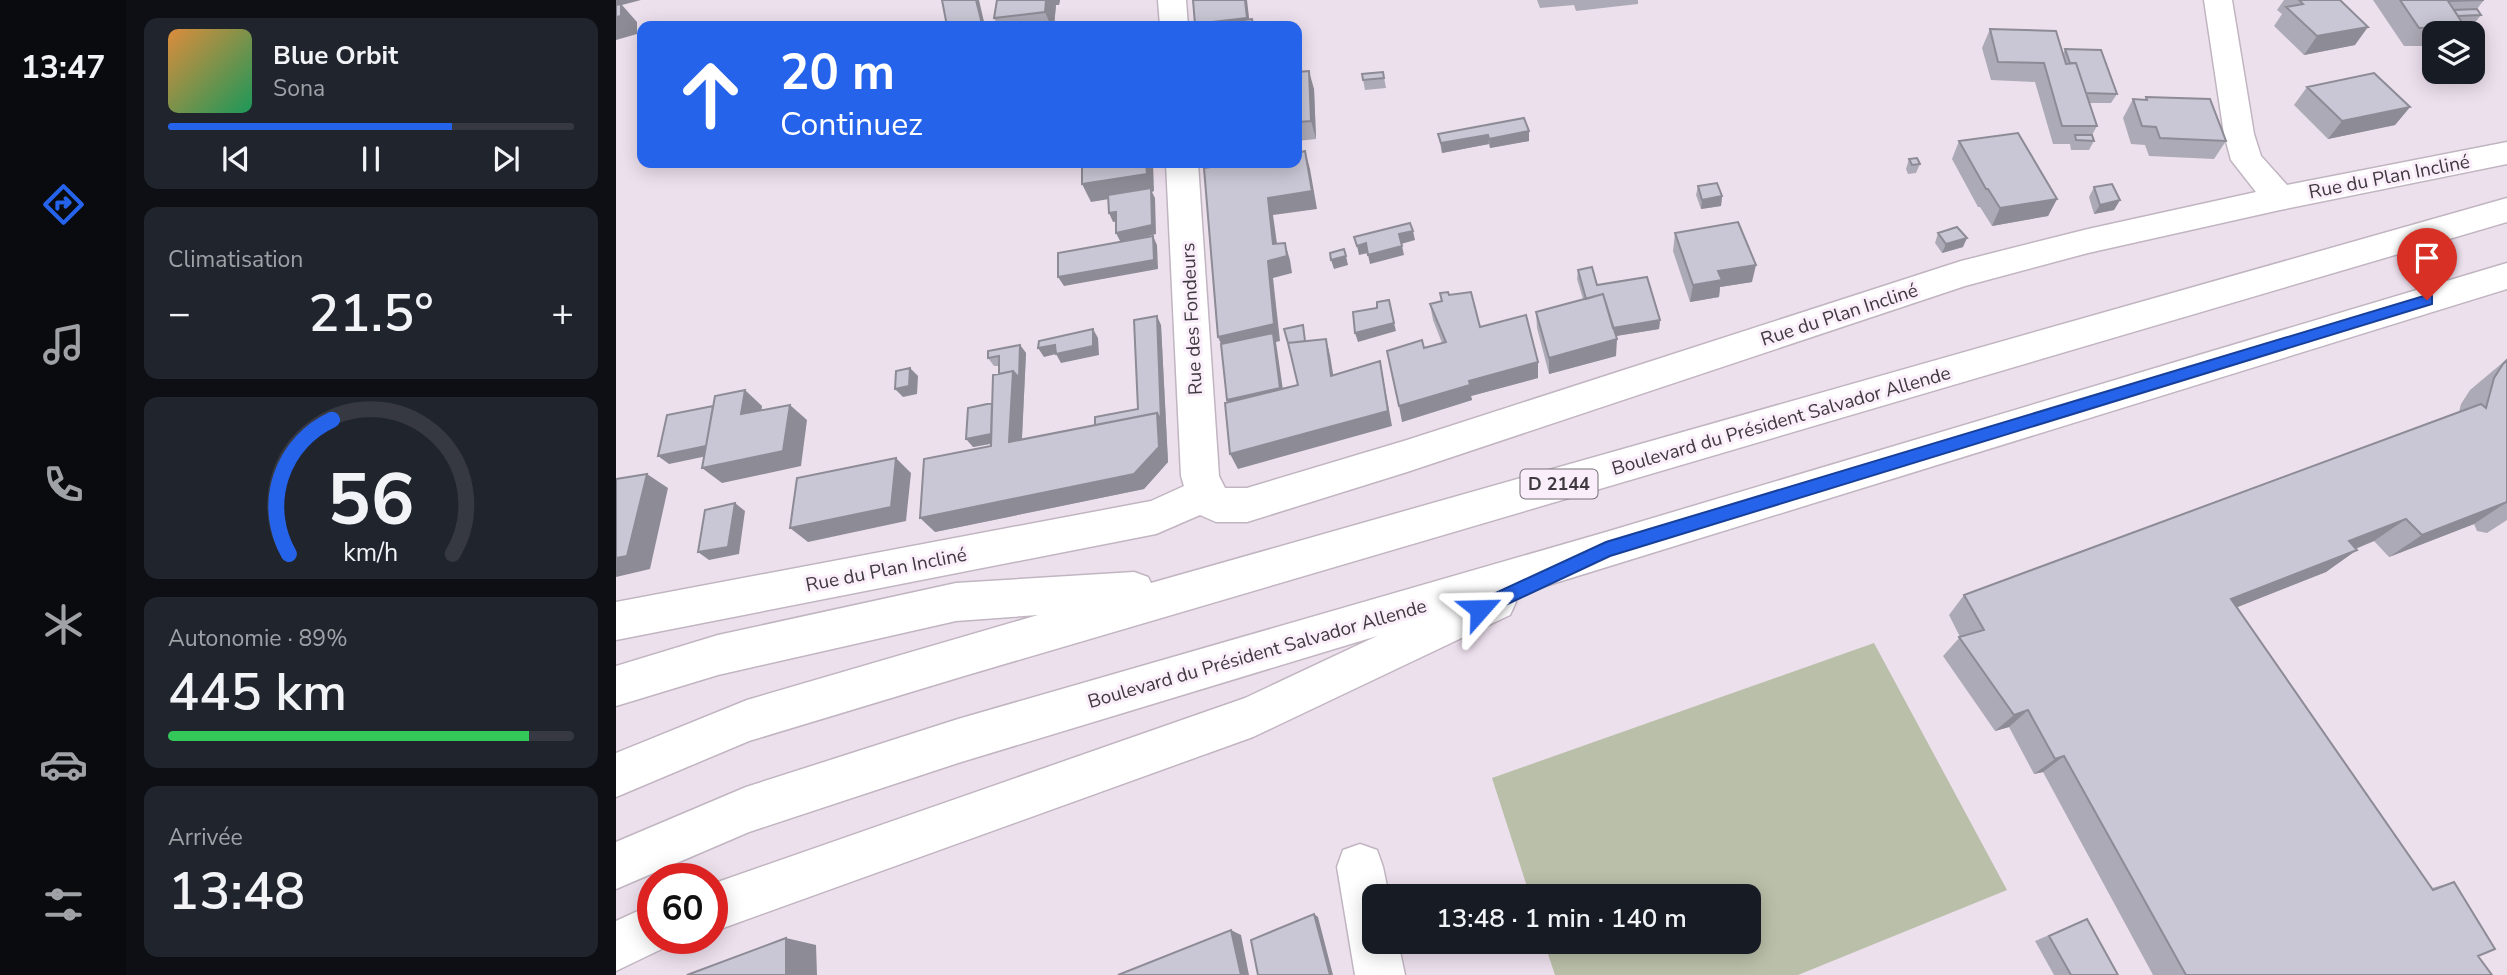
<!DOCTYPE html>
<html lang="fr">
<head>
<meta charset="utf-8">
<style>
  body { margin:0; font-family:"Nunito Sans",sans-serif; background:#20242c; color:#f1f3f6; height:100vh; display:flex; flex-direction:column; font-size:26px; white-space:nowrap }
  * { box-sizing:border-box; margin:0 }
  p { font-size:23px; color:#9ea1a6 }
  .icon { flex:none; width:38px; height:38px; fill:none; stroke:currentColor; stroke-width:2; stroke-linecap:round; stroke-linejoin:round }
  .map { position:relative; flex:1; overflow:hidden }
  .panel { display:flex; flex-direction:column; gap:18px; padding:18px; background:#0d0f14; width:490px }
  .panel>* { flex:none }
  .banner { position:absolute; left:21px; top:21px; width:665px; height:147px; border-radius:14px; box-shadow:0 4px 18px #0003; background:#2563eb; color:#fff; overflow:hidden }
  .fabs { position:absolute; left:1806px; top:21px; display:grid; gap:14px }
  .fabs a { display:grid; place-items:center; width:63px; height:63px; border-radius:14px; background:#171b24; box-shadow:0 4px 18px #0003; font-size:35px }
  .speed { position:absolute; left:21px; top:863px; display:flex; gap:14px; font-size:35px; font-weight:700; text-align:center }
  .speed>* { display:grid; place-content:center; width:91px; height:91px; border-radius:50%; background:#171b24; box-shadow:0 4px 18px #0003; line-height:1 }
  .speed .limit { border:10px solid #d22; background:#fff; color:#111 }
  .pin { position:absolute; display:grid; place-items:center; width:60px; height:60px; color:#fff; margin:-72px -30px; border-radius:50% 50% 50% 0; rotate:-45deg; box-shadow:0 0 7px #0007 }
  .pin .icon { rotate:45deg }
  .me { position:absolute; width:77px; margin:-38px; rotate:65deg; stroke-linejoin:round; filter:drop-shadow(0 0 5px #0008) }
  .turn { display:flex; align-items:center; gap:24px; height:147px; padding:0 28px; font-size:32px }
  .turn .icon { width:91px; height:91px; stroke-width:2.5 }
  .turn b { display:block; font-size:49px; line-height:60px }
  .big { font-size:52px; font-weight:600; line-height:1.1 }
  .panel .tile { flex:1; display:flex; flex-direction:column; justify-content:center; gap:10px; min-width:0; padding:0 24px; border-radius:14px; background:#20242c }
  .panel .dial { align-items:center; gap:0 }
  .dial svg { height:182px; overflow:visible; fill:none; stroke:#363941; stroke-width:7; stroke-linecap:round; text-anchor:middle }
  .dial text { fill:#f1f3f6; stroke:none }
  .song { display:flex; align-items:center; gap:21px }
  .cover { width:84px; height:84px; border-radius:10px; background:linear-gradient(135deg,hsl(30 70% 55%),hsl(150 70% 35%)) }
  .played { height:7px; border-radius:4px; background:linear-gradient(90deg,#2563eb 70%,#363941 70%) }
  .keys { display:flex; justify-content:space-around; direction:ltr }
  .heat { display:flex; justify-content:space-between; align-items:center; font-size:38px; direction:ltr }
  .charge { height:10px; border-radius:5px; background:linear-gradient(90deg,#34c759 89%,#363941 0) }
  .trip { position:absolute; left:746px; top:884px; width:399px; height:70px; border-radius:14px; background:#171b24; box-shadow:0 4px 18px #0003; font-weight:600; line-height:70px; text-align:center }
  main { display:flex; flex:1; min-height:0 }
  .tab-bar { display:flex; flex-direction:column; width:126px; justify-content:space-around; align-items:center; background:#090b0e; color:#9ea1a6 }
  .tab-bar .icon { width:49px; height:49px }
  .tab-bar .current { color:#2563eb }
  .tab-bar b { font-size:32px; color:#f1f3f6 }
  .map>svg:first-child { display:block }
  .green { fill:#b9bfa8 }
  .lines { fill:none; stroke-linecap:round; stroke-linejoin:round }
  .minor-casing { stroke:#c1b5c1; stroke-width:3 }
  .primary-casing { stroke:#c1b5c1; stroke-width:3 }
  .minor { fill:#fff; fill-rule:evenodd }
  .primary { fill:#fff; fill-rule:evenodd }
  .wall { fill:#adaab7 }
  .shaded-wall { fill:#8d8b95 }
  .building { fill:#c9c6d5; stroke:#8d8b95; stroke-width:2 }
  .route { fill:#2563eb; stroke:#184099; stroke-width:2 }
  .labels { text-anchor:middle; stroke-width:6; stroke-linejoin:round; paint-order:stroke }
  .shield { fill:#faeefa; stroke:#777077; stroke-width:2 }
  .shield-label { font-size:18px; font-weight:bold; fill:#3f3a3f }
  .street-label { font-size:19px; fill:#3f3a3f; stroke:#faeefa }
</style>
</head>
<body>
<main>
<nav class="tab-bar">
<b>13:47</b>
<svg class="icon current" aria-label="directions" viewBox="0 0 24 24"><path d="M12 3l9 9-9 9-9-9zM9 14v-3h6M13 9l2 2-2 2"/></svg>
<svg class="icon" aria-label="music" viewBox="0 0 24 24"><path d="M9 18V5l10-2v13"/><circle cx="6" cy="18" r="3"/><circle cx="16" cy="16" r="3"/></svg>
<svg class="icon" aria-label="phone" viewBox="0 0 24 24"><path d="M5 4h4l2 5-3 2q2 4 5 5l2-3 5 2v4C11 20 4 13 5 4z"/></svg>
<svg class="icon" aria-label="climate" viewBox="0 0 24 24"><path d="M12 3v18M4 7l16 10M4 17L20 7"/></svg>
<svg class="icon" aria-label="car" viewBox="0 0 24 24"><path d="M5 17H2v-5l4-1 3-4h7l3 4 3 1v5h-3M9 17h6M6 11h13"/><circle cx="7" cy="17" r="2"/><circle cx="17" cy="17" r="2"/></svg>
<svg class="icon" aria-label="filters" viewBox="0 0 24 24"><path d="M4 7h16M4 17h16"/><circle cx="9" cy="7" r="2"/><circle cx="15" cy="17" r="2"/></svg>
</nav>
<section class="panel">
<div class="tile">
<div class="song"><i class="cover"></i><div><b>Blue Orbit</b><p>Sona</p></div></div>
<div class="played"></div>
<div class="keys"><svg class="icon" aria-label="previous" viewBox="0 0 24 24"><path d="M18 5L8 12l10 7zM5 5v14"/></svg><svg class="icon" aria-label="pause" viewBox="0 0 24 24"><path d="M8 5v14M16 5v14"/></svg><svg class="icon" aria-label="next" viewBox="0 0 24 24"><path d="M6 5l10 7-10 7zM19 5v14"/></svg></div>
</div>
<div class="tile"><p>Climatisation</p>
<div class="heat"><a>−</a><b class="big">21.5°</b><a>+</a></div>
</div>
<div class="tile dial"><svg viewBox="0 0 100 80">
<path d="M14 69A42 42 0 1 1 86 69"/>
<path d="M14 69A42 42 0 0 1 33 10" stroke="#2563eb"/>
<text x="50" y="56" font-size="32" font-weight="700">56</text>
<text x="50" y="72" font-size="11">km/h</text>
</svg></div>
<div class="tile"><p>Autonomie · 89%</p><b class="big">445 km</b><div class="charge"></div></div>
<div class="tile"><p>Arrivée</p><b class="big">13:48</b></div>
</section>
<div class="map">
<svg width="1891" height="975" viewBox="0 0 1891 975">
  <rect width="100%" height="100%" fill="#ede0ed"/>
  <path class="green" d="M1258,643L1391,890L1182,975H939L928,942H1132V896H914L876,778Z"/>
  <g class="lines">
    <g class="minor-casing">
      <path id="minor" d="M542,0H570L572,26H544Z
        M1588,0H1616L1638,134L1645,156L1671,185L1891,142V164L1664,210L1472,253L1349,286L791,472L631,522H600L584,515L540,534L0,640V602L535,501L568,486L565,476L550,163H582L603,476L609,488H631L791,440L1345,261L1472,229L1640,192L1615,160L1608,134Z
        M744,844L761,850L767,867L773,896H758V942H782L789,975H739L721,867L727,850Z"/>
    </g>
    <g class="primary-casing">
      <path id="primary" d="M1891,198V222L348,676L133,741L0,797V753L131,700L422,615L340,621L102,675L0,706V666L102,635L340,583L518,572L532,577L535,583Z
        M1891,263V289L897,596L900,602L894,615L637,737L96,932V884L629,698L761,636L342,763L133,832L0,889V842L130,787L342,719L990,532Z
        M37,904V938H57L54,945L0,971V921Z"/>
    </g>
    <use href="#minor" class="minor"/>
    <use href="#primary" class="primary"/>
  </g>
  <path class="wall" d="M444,0L443,5H440L438,26H382L378,18Z
    M921,0H1022V4L960,11L958,5L924,8Z
    M1668,0H1724L1739,45L1688,55L1658,26L1666,14L1661,10Z
    M1757,0H1868L1861,9L1865,15L1857,25L1847,26L1851,33H1818V46H1788Z
    M1374,29L1447,54L1449,49L1501,94L1495,103H1473L1481,126L1476,135L1478,141L1473,150H1455L1454,144H1437L1419,82L1375,80L1366,48Z
    M681,66L698,89L700,139L681,141Z
    M767,72L770,88L749,90L746,74Z
    M1691,87L1794,107L1779,125L1712,139L1678,105Z
    M1530,97L1610,141L1598,159L1533,156L1529,145L1515,144L1507,118L1517,99L1529,100Z
    M908,118L913,141L874,148L873,144L826,153L822,134Z
    M1343,141L1441,199L1432,216L1376,226L1364,207H1362L1336,159Z
    M1293,159L1304,164L1300,173L1292,174L1290,169Z
    M1082,186L1106,196L1105,206L1085,209L1080,195Z
    M1478,187L1504,200L1498,210L1478,214L1473,197Z
    M1059,233L1136,282L1104,287L1103,297L1074,302L1057,251Z
    M1322,233L1347,247L1326,253L1319,243Z
    M962,270L981,285L1044,320L1043,329L1000,336V356L933,374L921,328L920,312L967,299L961,279Z
    M824,293L833,295L864,327L922,362V378L855,396L856,400L786,422L826,343L817,320L814,304L825,301Z
    M545,325L552,462L528,489L319,532L375,446V444L357,447L376,403L383,374V366H378L372,358L404,345L410,353L406,439L479,425L522,409Z
    M1891,359V520L1871,533L1861,531L1858,524L1773,557L1758,541L1740,549L1710,572L1621,607L1816,888L1838,882L1862,956L1876,975H1537L1427,772L1418,774L1393,727L1379,731L1327,656L1344,637L1333,615L1348,595L1843,412L1845,404L1854,390Z
    M1471,919L1502,975H1438L1419,941Z"/>
  <path class="shaded-wall" d="M0,0H25L6,5L21,22V34L0,40Z
    M360,0H363L369,26H358Z
    M430,0H444L443,5H440L438,26H435L429,12Z
    M629,0H631L634,26H579V24Z
    M1752,27L1739,45L1688,55L1701,36Z
    M693,71L698,89L700,139L695,121Z
    M1794,107L1779,125L1712,139L1726,121Z
    M913,131V141L874,148L873,139Z
    M872,135L873,144L826,153L825,143Z
    M689,151L694,169L701,209L657,215L663,258L669,243L674,260L676,273L657,278L664,341L660,342L668,397L615,409L611,400L609,353L602,337L652,261L657,244L652,198Z
    M530,163H537L538,191L536,192L539,198L540,234L505,243L500,233L535,192L475,202L466,184Z
    M1106,196L1105,206L1085,209L1086,200Z
    M1441,199L1432,216L1376,226L1384,208Z
    M1504,200L1498,210L1478,214L1484,205Z
    M500,212L504,221L497,222L493,213Z
    M797,231L799,240L785,244L783,234Z
    M537,236L541,245L542,269L448,286L442,277Z
    M1351,238L1347,247L1326,253L1330,244Z
    M750,243L752,253L743,255L741,246Z
    M786,246L788,255L754,264L752,255Z
    M730,256L732,265L718,269L715,260Z
    M1140,265L1136,282L1104,287L1103,297L1074,302L1077,285L1102,271Z
    M541,316L545,325L552,462L528,489L319,532L304,518L541,421Z
    M1044,320L1043,329L994,337V328Z
    M778,323L780,331L742,342L739,333Z
    M477,329L482,338L483,355L445,363L440,354L428,357L422,348Z
    M710,339L714,355L720,392L715,376Z
    M1001,339L1000,356L933,374V358Z
    M404,345L410,353L405,457L393,442L397,371Z
    M764,361L776,426L622,469L614,454Z
    M922,362V378L855,396L856,400L786,422L783,406L853,381Z
    M294,368L302,376L301,394L287,397L279,389Z
    M129,390L146,406L143,430L125,414Z
    M174,405L191,420L185,466L106,483L86,468Z
    M381,433L388,441L357,447L350,439Z
    M100,444L110,452L53,464L42,456Z
    M280,458L295,473L290,521L192,542L174,528Z
    M31,474L52,488L34,569L0,577V558Z
    M1891,502L1858,524L1773,557L1806,535Z
    M119,503L129,511L123,554L93,560L82,552Z
    M1790,519L1758,541L1703,563L1733,541Z
    M1741,550L1710,572L1589,620L1615,599Z
    M1412,710L1393,727L1379,731L1398,715Z
    M1448,756L1427,772L1418,774L1439,759Z
    M698,914L702,917L717,975H714Z
    M615,930L625,935L633,975H625Z
    M170,938L200,945L201,975H170Z"/>
  <path class="building" d="M326,0H360L366,24L358,26H331Z
    M381,0H430L429,12L378,18Z
    M577,0H629L631,18L579,24Z
    M1683,0H1724L1752,27L1701,36L1670,7L1687,4Z
    M1784,0H1868L1832,1L1849,27L1803,28Z
    M5,4V16L0,17V5Z
    M1861,9L1865,15L1842,16L1838,10Z
    M636,19L637,26H578Z
    M1848,28L1851,33H1844Z
    M1374,29L1440,31L1450,64L1460,63L1481,126H1446L1428,63L1382,62Z
    M1449,49L1485,50L1501,94L1470,93L1460,63H1454Z
    M681,66H683V72H681Z
    M693,71L695,121L681,122V72Z
    M767,72L768,78L747,80L746,74Z
    M1758,73L1794,107L1726,121L1691,87Z
    M1530,97L1594,99L1610,141L1544,138L1540,127L1526,126L1517,99L1531,100Z
    M908,118L913,131L873,139L872,135L825,143L822,134Z
    M1402,133L1441,199L1384,208L1372,189H1370L1343,141Z
    M1459,135H1476L1478,141L1460,140Z
    M689,151L696,191L652,198L657,244L669,243L671,256L652,261L658,324L602,337L588,168L620,163H681V153Z
    M1301,158L1304,164L1296,165L1293,159Z
    M466,163H530L531,174L466,184Z
    M590,163H620L591,167Z
    M1101,183L1106,196L1086,200L1082,186Z
    M1496,184L1504,200L1484,205L1478,187Z
    M535,188L536,225L500,233V212L493,213L492,195Z
    M1122,222L1140,265L1102,271L1106,280L1077,285L1059,233Z
    M794,223L797,231L783,234L786,246L752,255L750,243L741,246L738,237Z
    M1341,227L1351,238L1330,244L1322,233Z
    M537,236L538,260L442,277V253Z
    M728,249L730,256L715,260L714,253Z
    M976,267L981,285L1031,277L1044,320L997,328L987,294L970,299L962,270Z
    M832,292L833,295L855,292L864,327L910,315L922,362L853,381L854,385L783,406L771,351L806,340L808,348L830,342L814,304L826,301L824,293Z
    M987,294L1001,339L933,358L920,312Z
    M773,300L778,323L739,333L737,312L761,308V302Z
    M541,316L545,421L541,413L479,425V417L522,409L518,320Z
    M687,325L689,341L672,343L668,329Z
    M477,329V346L440,354L439,345L422,348L423,341Z
    M657,333L664,388L611,400L605,344Z
    M710,339L715,376L764,361L772,411L614,454L609,403L682,385L672,343Z
    M404,345L403,378L397,371L383,374V356L372,358V351Z
    M1891,360V502L1806,535L1790,519L1733,541L1741,550L1615,599L1817,890L1838,882L1879,949L1862,956L1876,975H1570L1448,756L1439,759L1412,710L1398,715L1343,637L1368,630L1348,595L1865,404L1870,408L1878,378L1887,364Z
    M294,368L293,386L279,389L280,371Z
    M397,371L393,442L541,413L543,447L518,474L304,518L308,459L375,446L377,375Z
    M129,390L125,414L174,405L167,451L86,468L99,396Z
    M376,403L375,434L350,439L352,408Z
    M97,406L90,446L42,456L51,415Z
    M280,458L275,507L174,528L181,478Z
    M31,474L11,556L0,558V479Z
    M119,503L112,547L82,552L89,510Z
    M698,914L714,975H642L635,940Z
    M1471,919L1502,975H1455L1433,936Z
    M615,930L625,975H502Z
    M170,938V975H71Z"/>
  <path class="route" d="M1811,295L1816,296V304L994,556L864,617L858,615L856,609L858,603L990,542Z"/>
  <g class="labels">
    <rect class="shield" x="904.5" y="469.5" width="77" height="29" rx="5"/>
    <g class="shield-label">
      <text x="943" y="490">D 2144</text>
    </g>
    <g class="street-label">
      <text transform="translate(1773 176) rotate(-11)" y="7">Rue du Plan Incliné</text>
      <text transform="translate(1223 314) rotate(-18)" y="7">Rue du Plan Incliné</text>
      <text transform="translate(575 319) rotate(-93)" y="7">Rue des Fondeurs</text>
      <text transform="translate(1165 420) rotate(-16)" y="7">Boulevard du Président Salvador Allende</text>
      <text transform="translate(270 569) rotate(-11)" y="7">Rue du Plan Incliné</text>
      <text transform="translate(641 653) rotate(-16)" y="7">Boulevard du Président Salvador Allende</text>
    </g>
  </g>
</svg>
<div class="fabs">
<a><svg class="icon" aria-label="layers" viewBox="0 0 24 24"><path d="M12 4l9 5-9 5-9-5zM3 14l9 5 9-5"/></svg></a>
</div>
<div class="speed"><div class="limit">60</div></div>
<div class="pin" style="left:1811px;top:300px;background:#d93025"><svg class="icon" aria-label="arrive" viewBox="0 0 24 24"><path d="M6 21V4h12l-3 4 3 4H6"/></svg></div>
<svg class="me" style="left:864px;top:609px" viewBox="-20 -20 40 40"><path d="M0-17L14 15 0 8-14 15z" fill="#2563eb" stroke="#fff" stroke-width="4"/></svg>
<div class="trip">13:48 · 1 min · 140 m</div>
<div class="banner">
<div class="turn"><svg class="icon" aria-label="ahead" viewBox="0 0 24 24"><path d="M12 20V5M6 11l6-6 6 6"/></svg><div><b>20 m</b>Continuez</div></div>
</div>
</div>
</main>
</body>
</html>
